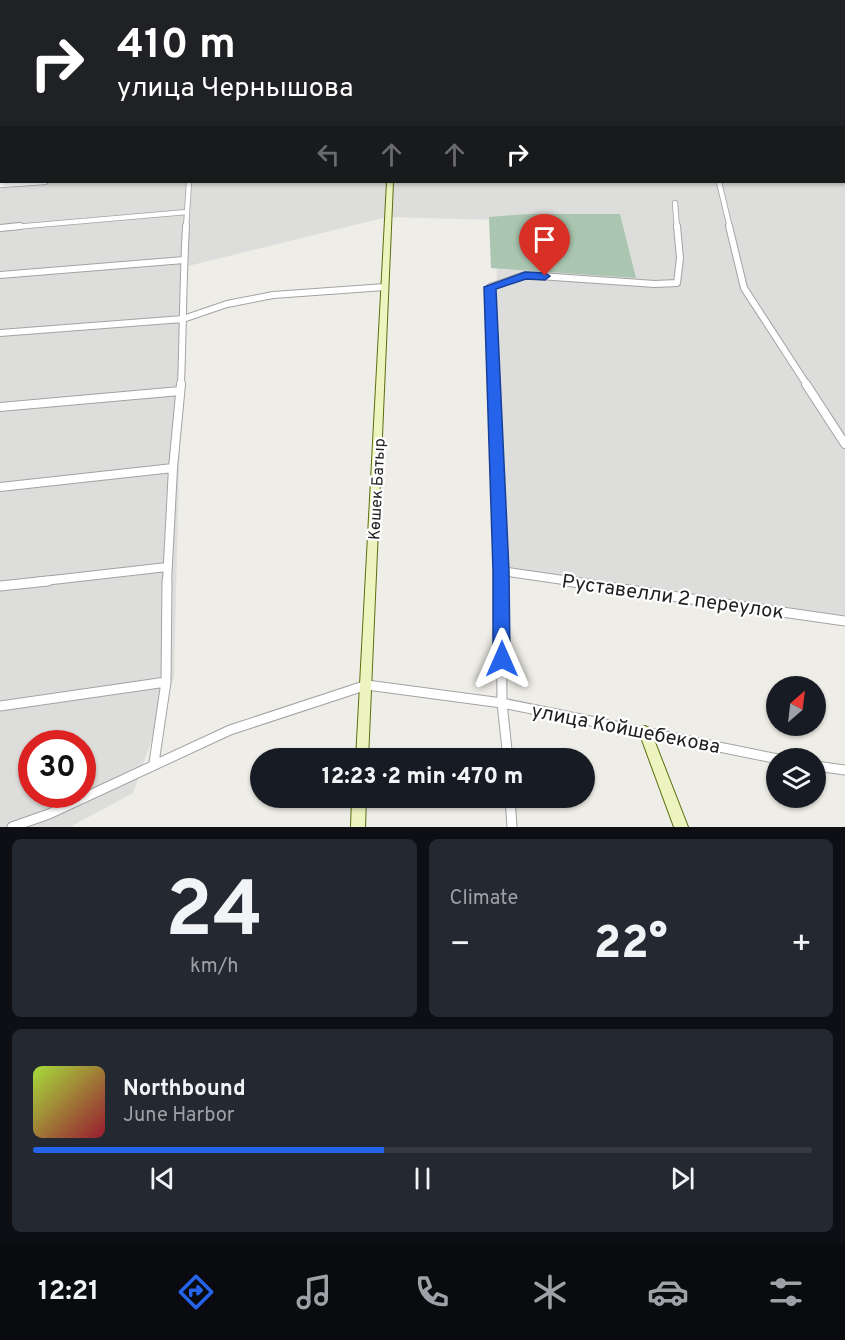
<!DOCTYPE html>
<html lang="en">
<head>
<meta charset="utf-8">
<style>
  body { margin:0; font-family:Overpass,sans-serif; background:#242831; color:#f1f3f6; height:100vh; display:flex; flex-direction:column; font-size:22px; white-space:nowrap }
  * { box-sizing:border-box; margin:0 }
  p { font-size:20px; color:#9ea1a6 }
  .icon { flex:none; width:33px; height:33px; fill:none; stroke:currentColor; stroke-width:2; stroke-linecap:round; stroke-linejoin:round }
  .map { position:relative; height:827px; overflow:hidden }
  .side { display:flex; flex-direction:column; gap:12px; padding:12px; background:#0d0f14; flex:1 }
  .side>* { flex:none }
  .hud { position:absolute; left:0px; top:0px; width:846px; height:183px; box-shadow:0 2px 4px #0004; background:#202124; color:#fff; overflow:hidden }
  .needle { width:39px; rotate:28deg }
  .controls { position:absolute; left:766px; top:676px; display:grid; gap:12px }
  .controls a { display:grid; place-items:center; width:60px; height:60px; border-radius:50%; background:#171b24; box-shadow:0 2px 4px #0004; font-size:30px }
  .speed { position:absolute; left:18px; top:730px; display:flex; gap:12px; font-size:30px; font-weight:700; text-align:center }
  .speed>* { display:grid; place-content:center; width:78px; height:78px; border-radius:50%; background:#171b24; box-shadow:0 2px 4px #0004; line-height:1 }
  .speed .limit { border:9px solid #d22; background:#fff; color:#111 }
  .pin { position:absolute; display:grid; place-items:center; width:51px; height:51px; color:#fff; margin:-62px -26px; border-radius:50% 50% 50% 0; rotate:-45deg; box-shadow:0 0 6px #0007 }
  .pin .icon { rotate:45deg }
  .me { position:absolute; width:66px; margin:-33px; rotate:0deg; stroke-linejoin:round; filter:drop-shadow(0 0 4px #0008) }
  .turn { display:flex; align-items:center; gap:21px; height:126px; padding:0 18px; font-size:27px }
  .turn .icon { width:78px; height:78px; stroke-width:2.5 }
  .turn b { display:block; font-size:42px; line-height:51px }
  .lanes { display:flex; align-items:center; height:57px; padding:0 18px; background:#0003; justify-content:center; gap:30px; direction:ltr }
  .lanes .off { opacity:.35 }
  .big { font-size:45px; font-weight:800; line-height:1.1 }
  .side .tile { flex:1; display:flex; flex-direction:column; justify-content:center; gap:9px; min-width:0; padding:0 21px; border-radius:9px; background:#242831 }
  .side .dial { align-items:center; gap:0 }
  .dial b { font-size:78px; line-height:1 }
  .song { display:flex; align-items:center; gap:18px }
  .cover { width:72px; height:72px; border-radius:9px; background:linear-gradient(135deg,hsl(80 70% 55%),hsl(350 70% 35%)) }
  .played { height:6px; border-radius:3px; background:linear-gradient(90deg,#2563eb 45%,#363941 45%) }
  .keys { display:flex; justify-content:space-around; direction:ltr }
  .heat { display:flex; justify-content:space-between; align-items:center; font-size:33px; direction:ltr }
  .side .tiles { flex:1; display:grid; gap:12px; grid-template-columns:1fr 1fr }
  .tile:last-child { grid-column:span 2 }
  .trip { position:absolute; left:250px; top:748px; width:345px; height:60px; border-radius:30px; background:#171b24; box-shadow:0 2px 4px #0004; font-weight:800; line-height:60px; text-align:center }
  .tabs { display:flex; height:96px; justify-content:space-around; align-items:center; background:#090b0e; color:#9ea1a6 }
  .tabs .icon { width:42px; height:42px }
  .tabs .active { color:#2563eb }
  .tabs b { font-size:27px; color:#f1f3f6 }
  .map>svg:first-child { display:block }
  .residential { fill:#dddddc; fill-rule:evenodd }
  .cemetery { fill:#aac6b0 }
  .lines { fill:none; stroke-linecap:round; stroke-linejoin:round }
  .street-far4-casing { stroke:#a3a3a3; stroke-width:5 }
  .street-far3-casing { stroke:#a3a3a3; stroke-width:6 }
  .street-far2-casing { stroke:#a3a3a3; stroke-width:8 }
  .street-far1-casing { stroke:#a3a3a3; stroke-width:10 }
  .street-casing { stroke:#a3a3a3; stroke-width:11 }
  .secondary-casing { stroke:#5c6e0e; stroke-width:2 }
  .street-far4 { stroke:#fff; stroke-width:4 }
  .street-far3 { stroke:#fff; stroke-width:4.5 }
  .street-far2 { stroke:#fff; stroke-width:6 }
  .street-far1 { stroke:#fff; stroke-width:8 }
  .street { stroke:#fff; stroke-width:9 }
  .secondary { fill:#edf4bf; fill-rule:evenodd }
  .route { fill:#2563eb; stroke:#184099; stroke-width:1.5 }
  .labels { text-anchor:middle; stroke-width:4.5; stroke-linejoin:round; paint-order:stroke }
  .street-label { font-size:16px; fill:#1f1f1f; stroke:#fff }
  .near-street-label { font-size:20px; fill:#1f1f1f; stroke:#fff }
</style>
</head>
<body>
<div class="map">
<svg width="845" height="827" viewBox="0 0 845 827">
  <rect width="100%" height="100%" fill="#efede7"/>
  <path class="residential" d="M0,0H845V621L501,571L496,220L387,217L184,267L174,677L133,793L70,827H0ZM2,2H844V182H2ZM32,744H82V795H32Z"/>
  <path class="cemetery" d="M527,214H620L636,278L491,268L489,217Z"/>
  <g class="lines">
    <g class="street-far4-casing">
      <path id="street-far4" d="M0,1L19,0"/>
    </g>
    <g class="street-far3-casing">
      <path id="street-far3" d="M0,118L2,115
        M719,182L730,228
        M0,185L45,182
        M675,203L677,228
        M3,228L187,212
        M186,228L189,182"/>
    </g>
    <g class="street-far2-casing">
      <path id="street-far2" d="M729,226L744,288L807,385
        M0,228L20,226
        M0,275L184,260
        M0,333L183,319L227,304L273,295L385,287
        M181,385C183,332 183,280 186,226
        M494,385L490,287L525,275L655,284L677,283L680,258L677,226"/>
    </g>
    <g class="street-far1-casing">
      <path id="street-far1" d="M494,384L501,582
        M806,384L845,444
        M0,407L180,391
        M0,487L173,468
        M501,571L577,582
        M35,582L167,567
        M167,582L173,468L181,384"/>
    </g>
    <g class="street-casing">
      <path id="street" d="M501,581L502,703L508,759
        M566,581L845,621
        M0,586L48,581
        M0,706L166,682L167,581
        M154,763L166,682
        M816,766L845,770
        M510,798L512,827
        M12,827L49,814L230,730L367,685L502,703L778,759"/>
    </g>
    <g class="secondary-casing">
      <path id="secondary" d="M390,0H394V2H390Z
        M387,182H393L368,759H356Z
        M645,726L649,728L651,732L688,827H674L639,732L641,728Z
        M352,798H366L365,827H351Z"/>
    </g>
    <use href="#street-far4" class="street-far4"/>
    <use href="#street-far3" class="street-far3"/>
    <use href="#street-far2" class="street-far2"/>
    <use href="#street-far1" class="street-far1"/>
    <use href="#street" class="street"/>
    <use href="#secondary" class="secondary"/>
  </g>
  <path class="route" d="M525,272L545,273L550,276L545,280L526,279L496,289L509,571L510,659L508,665L502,667L495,665L493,659V571L484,287Z"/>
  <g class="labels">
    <g class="street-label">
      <text transform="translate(376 489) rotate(-87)" y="6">Көшек Батыр</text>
    </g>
    <g class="near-street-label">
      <text transform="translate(673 596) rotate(8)" y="7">Руставелли 2 переулок</text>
      <text transform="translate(626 728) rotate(11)" y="7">улица Койшебекова</text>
    </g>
  </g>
</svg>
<div class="controls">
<a><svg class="needle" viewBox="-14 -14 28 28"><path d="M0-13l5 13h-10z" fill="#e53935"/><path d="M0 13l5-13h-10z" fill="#9ea1a6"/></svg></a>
<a><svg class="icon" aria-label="layers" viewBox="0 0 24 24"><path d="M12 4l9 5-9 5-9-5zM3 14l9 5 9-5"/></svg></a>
</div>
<div class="speed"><div class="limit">30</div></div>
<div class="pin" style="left:545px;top:276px;background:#d93025"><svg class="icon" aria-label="arrive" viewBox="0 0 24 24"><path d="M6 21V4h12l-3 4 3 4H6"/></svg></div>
<svg class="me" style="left:502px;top:659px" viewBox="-20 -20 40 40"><path d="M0-17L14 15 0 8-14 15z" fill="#2563eb" stroke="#fff" stroke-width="4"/></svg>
<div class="trip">12:23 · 2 min · 470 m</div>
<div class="hud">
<div class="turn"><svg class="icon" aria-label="right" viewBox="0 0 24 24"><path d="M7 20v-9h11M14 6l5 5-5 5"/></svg><div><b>410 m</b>улица Чернышова</div></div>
<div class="lanes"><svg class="icon off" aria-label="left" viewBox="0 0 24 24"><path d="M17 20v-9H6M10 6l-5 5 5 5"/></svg><svg class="icon off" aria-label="ahead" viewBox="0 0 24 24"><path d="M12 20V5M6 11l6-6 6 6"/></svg><svg class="icon off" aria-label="ahead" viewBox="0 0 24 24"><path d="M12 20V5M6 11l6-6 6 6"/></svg><svg class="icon" aria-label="right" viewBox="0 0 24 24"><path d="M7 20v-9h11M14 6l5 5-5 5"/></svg></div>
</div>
</div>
<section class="side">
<div class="tiles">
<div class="tile dial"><b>24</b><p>km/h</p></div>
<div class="tile"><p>Climate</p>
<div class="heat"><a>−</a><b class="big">22°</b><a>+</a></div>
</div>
<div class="tile">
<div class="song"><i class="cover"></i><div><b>Northbound</b><p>June Harbor</p></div></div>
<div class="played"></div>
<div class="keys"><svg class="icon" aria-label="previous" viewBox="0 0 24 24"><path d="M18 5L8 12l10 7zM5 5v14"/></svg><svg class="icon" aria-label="pause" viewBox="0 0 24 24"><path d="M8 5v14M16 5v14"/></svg><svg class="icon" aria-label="next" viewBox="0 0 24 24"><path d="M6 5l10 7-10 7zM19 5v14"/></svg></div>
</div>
</div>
</section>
<nav class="tabs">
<b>12:21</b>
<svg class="icon active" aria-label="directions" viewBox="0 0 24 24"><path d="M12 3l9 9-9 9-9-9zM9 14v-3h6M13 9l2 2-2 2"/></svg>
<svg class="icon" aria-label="music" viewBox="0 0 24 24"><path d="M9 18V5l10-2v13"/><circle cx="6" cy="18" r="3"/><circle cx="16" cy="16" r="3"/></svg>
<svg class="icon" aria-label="phone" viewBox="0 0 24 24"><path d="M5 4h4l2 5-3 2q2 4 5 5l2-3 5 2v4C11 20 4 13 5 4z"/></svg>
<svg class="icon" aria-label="climate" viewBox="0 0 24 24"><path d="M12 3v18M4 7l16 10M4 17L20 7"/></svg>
<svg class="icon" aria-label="car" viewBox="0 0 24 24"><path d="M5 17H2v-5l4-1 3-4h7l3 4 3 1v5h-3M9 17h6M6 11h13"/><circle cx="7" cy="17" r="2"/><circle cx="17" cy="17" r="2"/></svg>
<svg class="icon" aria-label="filters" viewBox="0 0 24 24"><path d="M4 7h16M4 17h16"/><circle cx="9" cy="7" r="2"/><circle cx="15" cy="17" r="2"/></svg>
</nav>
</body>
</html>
